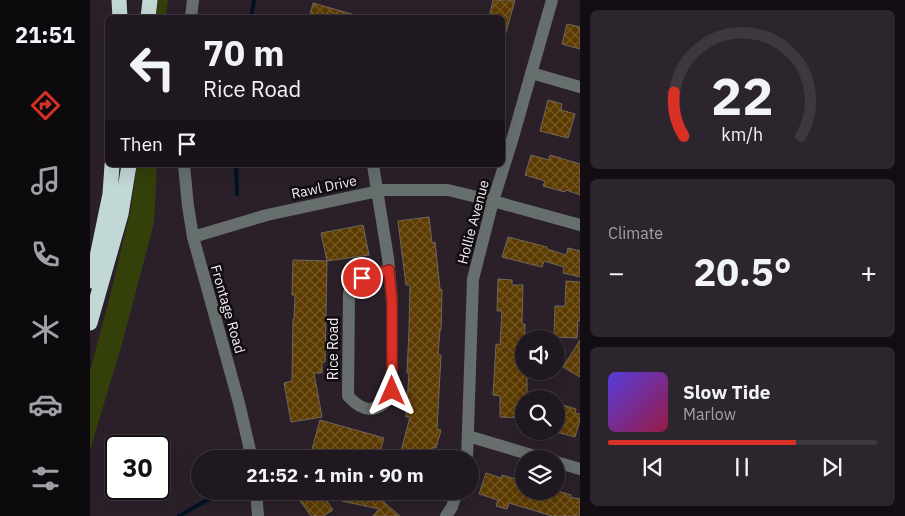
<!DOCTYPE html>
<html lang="en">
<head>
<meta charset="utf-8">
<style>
  body { margin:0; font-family:"IBM Plex Sans",sans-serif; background:#2d252d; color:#f1f3f6; height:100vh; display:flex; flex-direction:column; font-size:19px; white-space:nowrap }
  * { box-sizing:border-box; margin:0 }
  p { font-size:16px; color:#a2a0a5 }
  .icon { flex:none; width:28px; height:28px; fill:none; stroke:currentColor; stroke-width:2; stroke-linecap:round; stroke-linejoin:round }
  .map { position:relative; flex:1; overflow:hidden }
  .drawer { display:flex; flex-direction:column; gap:10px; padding:10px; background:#120d12; width:325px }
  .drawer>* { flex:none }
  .guide { position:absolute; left:15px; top:15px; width:400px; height:152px; border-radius:8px; box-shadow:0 5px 20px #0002,0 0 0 1px #3d373e; background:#201820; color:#f1f3f6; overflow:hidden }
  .tools { position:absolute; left:425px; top:330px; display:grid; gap:10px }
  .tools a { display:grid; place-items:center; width:50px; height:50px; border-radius:50%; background:#201820; box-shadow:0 5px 20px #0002,0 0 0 1px #3d373e; font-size:25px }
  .speed { position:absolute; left:15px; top:435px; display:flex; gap:10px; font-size:25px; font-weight:700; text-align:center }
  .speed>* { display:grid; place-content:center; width:65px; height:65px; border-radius:50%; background:#201820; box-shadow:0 5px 20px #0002,0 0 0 1px #3d373e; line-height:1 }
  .speed .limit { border:2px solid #111; border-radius:8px; background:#fff; color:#111 }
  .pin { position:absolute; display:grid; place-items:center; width:42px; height:42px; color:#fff; margin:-21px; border:2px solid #fff; border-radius:50%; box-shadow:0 1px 5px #0007 }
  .me { position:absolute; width:55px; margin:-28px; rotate:0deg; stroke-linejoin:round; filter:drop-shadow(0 0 4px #0008) }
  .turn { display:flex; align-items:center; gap:18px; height:105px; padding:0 15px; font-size:22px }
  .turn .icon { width:65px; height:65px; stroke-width:2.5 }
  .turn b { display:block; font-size:35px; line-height:42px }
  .then { display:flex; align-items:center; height:48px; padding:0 15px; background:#0003; gap:10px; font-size:19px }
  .big { font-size:38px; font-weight:800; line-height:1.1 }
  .drawer .widget { flex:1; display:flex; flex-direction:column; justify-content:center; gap:8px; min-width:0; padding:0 18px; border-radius:8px; background:#2d252d }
  .drawer .dial { align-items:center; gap:0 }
  .dial svg { height:130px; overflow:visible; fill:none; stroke:#3d373e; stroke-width:7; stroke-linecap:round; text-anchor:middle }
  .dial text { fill:#f1f3f6; stroke:none }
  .song { display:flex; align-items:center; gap:15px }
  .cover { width:60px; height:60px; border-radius:8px; background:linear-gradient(135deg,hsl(250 70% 55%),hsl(340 70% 35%)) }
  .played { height:5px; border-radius:2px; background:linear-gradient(90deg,#d93025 70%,#3d373e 70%) }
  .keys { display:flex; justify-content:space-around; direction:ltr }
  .heat { display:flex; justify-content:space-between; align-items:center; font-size:28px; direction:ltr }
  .trip { position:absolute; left:101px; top:450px; width:288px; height:50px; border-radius:25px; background:#201820; box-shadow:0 5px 20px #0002,0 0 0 1px #3d373e; font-weight:800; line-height:50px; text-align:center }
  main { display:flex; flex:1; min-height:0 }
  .dock { display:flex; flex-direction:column; width:90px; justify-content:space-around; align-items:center; background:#0d0a0d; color:#a2a0a5 }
  .dock .icon { width:35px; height:35px }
  .dock .on { color:#d93025 }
  .dock b { font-size:22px; color:#f1f3f6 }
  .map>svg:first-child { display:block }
  .grass { fill:#33400a }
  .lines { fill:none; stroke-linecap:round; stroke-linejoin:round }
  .stream { stroke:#001221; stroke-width:4 }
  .building { fill:url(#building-cross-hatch); stroke:#70675a }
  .minor { stroke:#666f6e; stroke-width:12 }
  .tertiary { stroke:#666f6e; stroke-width:12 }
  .motorway { stroke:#c2d8d6; stroke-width:15 }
  .route-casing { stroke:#8d1f18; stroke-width:12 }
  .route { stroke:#d93025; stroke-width:9 }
  .labels { text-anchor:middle; stroke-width:5; stroke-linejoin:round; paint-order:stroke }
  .street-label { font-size:14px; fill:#f4edf3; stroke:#100c10 }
</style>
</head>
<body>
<main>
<nav class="dock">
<b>21:51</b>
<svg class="icon on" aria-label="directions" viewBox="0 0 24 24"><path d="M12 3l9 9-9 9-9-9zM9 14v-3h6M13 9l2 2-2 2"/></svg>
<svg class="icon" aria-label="music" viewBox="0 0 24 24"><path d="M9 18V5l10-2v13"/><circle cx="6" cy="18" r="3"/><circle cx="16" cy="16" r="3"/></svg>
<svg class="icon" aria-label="phone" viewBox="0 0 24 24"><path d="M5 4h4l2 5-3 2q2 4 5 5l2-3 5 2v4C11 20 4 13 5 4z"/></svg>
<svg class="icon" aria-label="climate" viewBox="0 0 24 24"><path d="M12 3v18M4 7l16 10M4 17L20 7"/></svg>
<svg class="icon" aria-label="car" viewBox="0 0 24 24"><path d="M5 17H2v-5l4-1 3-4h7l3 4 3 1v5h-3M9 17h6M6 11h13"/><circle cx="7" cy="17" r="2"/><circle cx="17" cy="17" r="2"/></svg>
<svg class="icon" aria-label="filters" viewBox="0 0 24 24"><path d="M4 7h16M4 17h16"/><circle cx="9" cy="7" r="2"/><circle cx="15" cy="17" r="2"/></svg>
</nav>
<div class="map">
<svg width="490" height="516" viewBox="0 0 490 516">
  <defs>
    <pattern id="building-cross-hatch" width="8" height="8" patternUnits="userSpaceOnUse" patternTransform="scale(1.25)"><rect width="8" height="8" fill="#5c3b00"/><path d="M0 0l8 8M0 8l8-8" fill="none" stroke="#745826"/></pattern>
  </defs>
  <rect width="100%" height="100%" fill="#2b202a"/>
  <path class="grass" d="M68,0H78L76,17H66Z
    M47,165H67L64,223L32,344L0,450V371L19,300L40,213Z"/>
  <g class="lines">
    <path class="stream" d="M161,18L164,0
      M146,165L147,194
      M89,516L133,491"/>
  </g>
  <path class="building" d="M403,0H425L415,36L412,35V18H399Z
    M223,3L265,15V18H219Z
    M477,24L490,27V49L472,44Z
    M458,100L472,104L471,110L485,114L478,138L450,131Z
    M441,155L459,160L460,155L490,164V195L476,190L475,192L453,186L455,181L435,175Z
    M339,217L342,243L345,242L350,289L352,290L351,330H350L348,355H351L347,429L351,430L346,448L343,447L340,459H309L320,417H316L319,373H317L319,330L320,285H316L308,221Z
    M273,225L279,255L237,261L235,362H232V373H224L232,417L201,422L194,383L202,381L203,319H204L205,295H202L203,260L237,261L231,233Z
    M418,237L457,247V249L476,255L478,248L490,251V277L473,273L474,267L454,261L452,267L412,257Z
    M408,279L422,280V285H433L432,324H435L434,375H437V394H434L433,418L410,417V396L403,395L406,344L410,345L412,311H407Z
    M476,281L490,282V321L488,320L487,338L464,337L465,306H475Z
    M490,340V377L473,367Z
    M466,403L486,409L485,413L490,414V420L485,437L466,432Z
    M230,420L294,438L288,459H257L222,449Z
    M396,473L411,478L412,475L432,481L429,491H468L481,495L480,497L490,499V516H462L419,503L417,509L406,506L408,500L389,494Z
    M218,491H230L243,510L233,516H221L208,498Z
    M254,491H282L289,493L288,497L310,516H283L289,509L252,501Z"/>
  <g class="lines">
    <path class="minor" d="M441,73L490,87
      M283,165L298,258L302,301V391C301,397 298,400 293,404C280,414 268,407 258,396L259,293C269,276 281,275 299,270
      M103,237L177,215L293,190H358L403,201L490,225
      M378,436L455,459
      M377,459L383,279L403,201L421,144L462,0
      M466,462L490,469
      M356,516L362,507L367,491"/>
    <path class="tertiary" d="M101,18L103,0
      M94,165L98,206L103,237L149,403L162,459
      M166,491L168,516"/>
    <path class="motorway" d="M29,0L30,18
      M58,18L60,0
      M2,281L20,194L22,165
      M0,323L31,214L39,165"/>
  </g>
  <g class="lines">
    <g class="route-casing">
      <path id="route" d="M272,278L299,270L302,301V391"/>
    </g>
    <use href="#route" class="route"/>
  </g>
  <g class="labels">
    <g class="street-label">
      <text transform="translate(234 187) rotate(-12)" y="5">Rawl Drive</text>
      <text transform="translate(383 222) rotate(-75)" y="5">Hollie Avenue</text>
      <text transform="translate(138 309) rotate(74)" y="5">Frontage Road</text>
      <text transform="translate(243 349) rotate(-90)" y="5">Rice Road</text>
    </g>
  </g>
</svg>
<div class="tools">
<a><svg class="icon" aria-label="sound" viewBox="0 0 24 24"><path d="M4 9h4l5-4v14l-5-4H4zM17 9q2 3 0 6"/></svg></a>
<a><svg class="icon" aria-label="search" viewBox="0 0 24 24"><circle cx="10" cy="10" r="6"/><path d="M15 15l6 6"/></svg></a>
<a><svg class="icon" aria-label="layers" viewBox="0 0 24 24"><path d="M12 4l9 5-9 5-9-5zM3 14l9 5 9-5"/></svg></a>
</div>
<div class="speed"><div class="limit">30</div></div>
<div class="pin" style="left:272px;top:278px;background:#d93025"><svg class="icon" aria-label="arrive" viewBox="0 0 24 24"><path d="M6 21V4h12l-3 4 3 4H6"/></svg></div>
<svg class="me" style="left:302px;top:391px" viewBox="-20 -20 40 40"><path d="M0-17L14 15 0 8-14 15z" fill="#d93025" stroke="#fff" stroke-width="4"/></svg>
<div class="trip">21:52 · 1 min · 90 m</div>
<div class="guide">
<div class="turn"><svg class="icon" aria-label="left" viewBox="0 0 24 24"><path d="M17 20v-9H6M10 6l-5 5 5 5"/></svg><div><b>70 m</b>Rice Road</div></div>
<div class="then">Then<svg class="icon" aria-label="arrive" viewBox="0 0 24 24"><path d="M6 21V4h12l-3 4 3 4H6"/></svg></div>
</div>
</div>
<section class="drawer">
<div class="widget dial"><svg viewBox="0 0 100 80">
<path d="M14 69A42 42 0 1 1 86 69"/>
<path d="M14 69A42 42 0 0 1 8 42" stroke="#d93025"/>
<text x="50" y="56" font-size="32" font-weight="700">22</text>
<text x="50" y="72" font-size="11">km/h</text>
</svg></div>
<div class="widget"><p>Climate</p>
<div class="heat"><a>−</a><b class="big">20.5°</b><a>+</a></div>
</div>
<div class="widget">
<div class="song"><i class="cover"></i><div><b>Slow Tide</b><p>Marlow</p></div></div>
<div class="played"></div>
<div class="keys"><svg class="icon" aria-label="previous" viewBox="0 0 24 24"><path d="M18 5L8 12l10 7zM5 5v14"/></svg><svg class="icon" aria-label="pause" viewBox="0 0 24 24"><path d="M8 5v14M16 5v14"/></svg><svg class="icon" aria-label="next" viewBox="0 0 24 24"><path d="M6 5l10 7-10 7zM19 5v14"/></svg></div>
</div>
</section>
</main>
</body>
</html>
